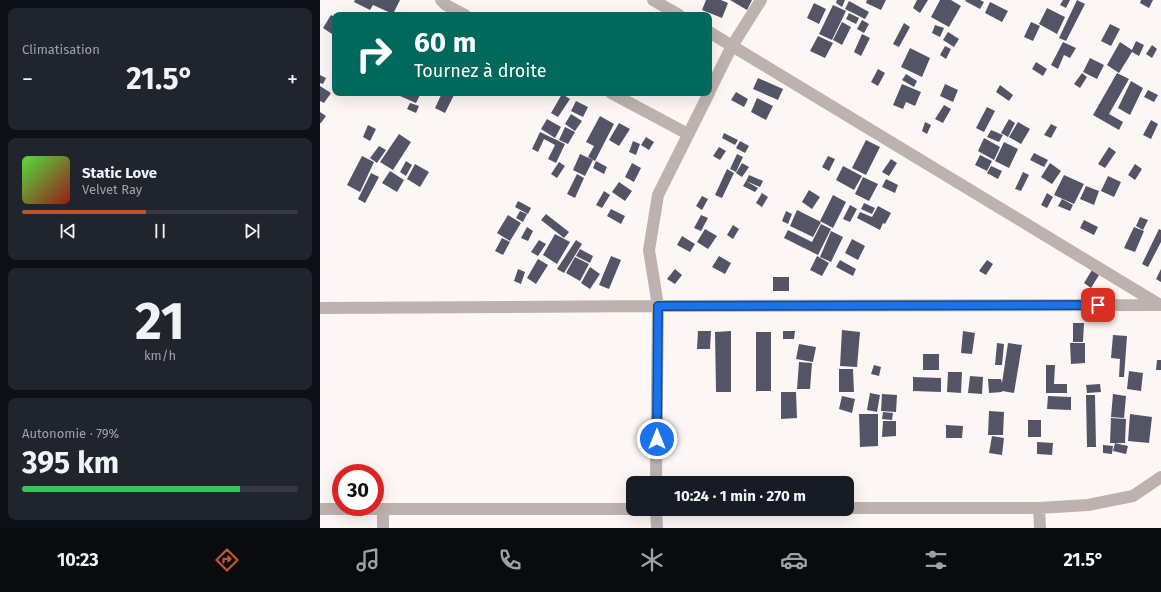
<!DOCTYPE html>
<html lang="fr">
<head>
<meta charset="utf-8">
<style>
  body { margin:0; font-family:"Fira Sans",sans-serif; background:#20242c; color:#f1f3f6; height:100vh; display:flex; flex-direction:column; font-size:15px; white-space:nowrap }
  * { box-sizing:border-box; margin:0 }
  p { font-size:13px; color:#9ea1a6 }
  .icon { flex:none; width:22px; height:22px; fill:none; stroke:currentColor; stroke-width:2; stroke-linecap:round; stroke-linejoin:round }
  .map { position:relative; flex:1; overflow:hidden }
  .panel { display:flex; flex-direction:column; gap:8px; padding:8px; background:#0d0f14; width:320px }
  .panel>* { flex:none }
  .guide { position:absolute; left:12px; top:12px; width:380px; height:84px; border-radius:8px; box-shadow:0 4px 16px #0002; background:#00695c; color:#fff; overflow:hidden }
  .speed { position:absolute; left:12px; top:464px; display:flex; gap:8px; font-size:20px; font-weight:700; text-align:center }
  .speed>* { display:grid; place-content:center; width:52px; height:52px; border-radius:50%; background:#171b24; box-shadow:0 4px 16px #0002; line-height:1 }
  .speed .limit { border:6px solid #d22; background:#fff; color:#111 }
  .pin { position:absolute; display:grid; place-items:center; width:34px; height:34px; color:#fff; margin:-17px; border-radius:8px; box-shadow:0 2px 6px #0006 }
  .me { position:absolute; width:44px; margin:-22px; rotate:0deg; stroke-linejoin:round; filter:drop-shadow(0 0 3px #0008) }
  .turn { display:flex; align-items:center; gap:14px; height:84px; padding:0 16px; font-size:18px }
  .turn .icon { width:52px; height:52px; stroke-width:2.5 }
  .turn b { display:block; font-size:28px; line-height:34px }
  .big { font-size:30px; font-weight:700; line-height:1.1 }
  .panel .widget { flex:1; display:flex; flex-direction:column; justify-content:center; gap:6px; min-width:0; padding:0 14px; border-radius:8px; background:#20242c }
  .panel .dial { align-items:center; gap:0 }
  .dial b { font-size:52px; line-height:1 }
  .song { display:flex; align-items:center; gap:12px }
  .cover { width:48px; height:48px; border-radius:6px; background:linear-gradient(135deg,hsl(110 70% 55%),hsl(0 70% 35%)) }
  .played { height:4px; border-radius:2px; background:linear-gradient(90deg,#bb552b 45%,#363941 45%) }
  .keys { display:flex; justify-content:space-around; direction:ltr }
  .heat { display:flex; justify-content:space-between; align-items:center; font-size:22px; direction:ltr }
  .charge { height:6px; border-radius:3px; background:linear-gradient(90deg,#34c759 79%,#363941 0) }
  .trip { position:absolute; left:306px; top:476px; width:228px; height:40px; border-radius:8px; background:#171b24; box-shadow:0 4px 16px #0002; font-weight:700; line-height:40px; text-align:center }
  .tab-bar { display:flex; height:64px; justify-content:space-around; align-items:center; background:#090b0e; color:#9ea1a6 }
  .tab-bar .icon { width:28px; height:28px }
  .tab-bar .on { color:#bb552b }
  .tab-bar b { font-size:18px; color:#f1f3f6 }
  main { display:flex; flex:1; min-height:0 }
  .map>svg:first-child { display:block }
  .building { fill:#545467 }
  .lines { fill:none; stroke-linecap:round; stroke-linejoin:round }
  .minor { stroke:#bdb2ad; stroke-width:12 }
  .route-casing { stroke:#114b97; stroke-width:10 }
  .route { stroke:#1a73e8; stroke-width:7 }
</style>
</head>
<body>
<main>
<section class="panel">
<div class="widget"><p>Climatisation</p>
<div class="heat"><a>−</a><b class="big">21.5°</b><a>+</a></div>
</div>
<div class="widget">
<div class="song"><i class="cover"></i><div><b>Static Love</b><p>Velvet Ray</p></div></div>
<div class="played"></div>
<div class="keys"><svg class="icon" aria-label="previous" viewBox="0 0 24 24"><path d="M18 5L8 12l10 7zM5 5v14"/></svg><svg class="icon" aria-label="pause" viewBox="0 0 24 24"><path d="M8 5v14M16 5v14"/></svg><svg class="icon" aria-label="next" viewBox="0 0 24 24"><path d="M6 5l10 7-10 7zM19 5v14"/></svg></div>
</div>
<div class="widget dial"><b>21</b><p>km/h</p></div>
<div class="widget"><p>Autonomie · 79%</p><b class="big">395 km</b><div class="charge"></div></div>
</section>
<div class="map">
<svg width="841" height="528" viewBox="0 0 841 528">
  <rect width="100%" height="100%" fill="#fcf7f5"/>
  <path class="building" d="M35,0H80L73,14L53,5L50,10L34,2Z
    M386,0H401L408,3L402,18L382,10Z
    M410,0H432L427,10Z
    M517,0H525L522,7L516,3Z
    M547,0H566L561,10L546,3Z
    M597,0H608L600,13L593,8Z
    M620,0H631L641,6L629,27L611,17Z
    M646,0H660L664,2L660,9L645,1Z
    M743,0H750L746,8L740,5Z
    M757,0L765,4L746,41L739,38Z
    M821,0H833L829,8L820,3Z
    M529,1L549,12L545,19L525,9Z
    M670,2L688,11L682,22L665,13Z
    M494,3L506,9L499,24L487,18Z
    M513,5L526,11L512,40L499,34Z
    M727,8L745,17L737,34L719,24Z
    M529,13L539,18L536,24L526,19Z
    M11,15L15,17V29L12,34L3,28Z
    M542,20L549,24L544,33L537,29Z
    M522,22L531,27L522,45L513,40Z
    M711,22L720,26L713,41L704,37Z
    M584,23L590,27L579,47L573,44Z
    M790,24L800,29L791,46L781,41Z
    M615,25L624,28L620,37L612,33Z
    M628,32L639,39L634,47L623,40Z
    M542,34L550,38L541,56L534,52Z
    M498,36L513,43L505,58L490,51Z
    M816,41L824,45L819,56L812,52L799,73L787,65L800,42L812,50Z
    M743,42L756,48L750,58L744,55L738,69L731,65Z
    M832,45L837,49L832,58L826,54Z
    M625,46L631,49L626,59L620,55Z
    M590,48L610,58L602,77L581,67Z
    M770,58L784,65L777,79L763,72Z
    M716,62L727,69L723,76L712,69Z
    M558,69L565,73L558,86L551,82Z
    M762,73L767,77L760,88L754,84Z
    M797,73L809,79L789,114L803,122L799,130L773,115Z
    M586,74L597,81L594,87L582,80Z
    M0,75L6,78L3,84L0,83Z
    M438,78L463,89L458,100L433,89Z
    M811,81L823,88L810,115L798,108Z
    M582,84L601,92L595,106L586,102L583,109L573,105Z
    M625,84L638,90L633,102L620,96Z
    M680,85L693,95L689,101L676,92Z
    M0,86L11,93L4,103L0,101Z
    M828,90L838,95L834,102L824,97Z
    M416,92L428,99L424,107L411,100Z
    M81,93H101L96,103L80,96Z
    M122,93H135L125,113L115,108Z
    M242,94L250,99L238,117L231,113Z
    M437,98L453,106L446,120L431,112Z
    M256,101L268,107L263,117L251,111Z
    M90,103L99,106L96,113L87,109Z
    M624,105L631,109L623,123L615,119Z
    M667,107L675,111L664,132L656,128Z
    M0,112L6,116L1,123H0Z
    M251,114L262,121L255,131L245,124Z
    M280,116L294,124L275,161L268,157L274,146L266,142Z
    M227,119L241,127L235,138L221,129Z
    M689,119L695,123L688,137L681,133Z
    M831,120L838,124L831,139L823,135Z
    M605,122L611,125L607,134L602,131Z
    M698,122L710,129L701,144L689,137Z
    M299,123L310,129L299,146L289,140Z
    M731,124L737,127L731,138L724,135Z
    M48,125L56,129L50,141L43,137Z
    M245,127L255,132L248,144L239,140Z
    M671,130L683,135L679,142L667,137Z
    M220,132L245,144L236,163L228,159L235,145L224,139L218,152L212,149Z
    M404,133L418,140L415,145L402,138Z
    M79,134L91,142L73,170L60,162Z
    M326,137L334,142L329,150L321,145Z
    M664,138L680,147L674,160L658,151Z
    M546,140L560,147L546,175L532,168Z
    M313,141L320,144L316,155L309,152Z
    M420,141L429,146L425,153L416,148Z
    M684,142L698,149L689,168L675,161Z
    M59,146L66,150L57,163L50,158Z
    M399,147L406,151L400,160L393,156Z
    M789,147L796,152L785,168L778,164Z
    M714,153L728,160L724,167L710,160Z
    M260,154L273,160L265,176L253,170Z
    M417,154L423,157L416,172L410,169Z
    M660,155L672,161L667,171L655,165Z
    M42,156L54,162L40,192L27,185Z
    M508,156L515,159L509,171L502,167Z
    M571,159L577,163L569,176L562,172Z
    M86,161L92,165L86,176L80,172Z
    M276,161L287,167L284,174L273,168Z
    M239,162L245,166L237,178L231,174Z
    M312,163L321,168L314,182L305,177Z
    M422,163L429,167L422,177L416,173Z
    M730,163L741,171L732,184L721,177Z
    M95,164L109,172L100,187L87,179Z
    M815,164L822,169L815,180L808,175Z
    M523,166L542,176L534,190L516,180Z
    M671,166L682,171L678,179L667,173Z
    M407,169L414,173L402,198L395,195Z
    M70,171L84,180L77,192L62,183Z
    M703,172L709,175L701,191L695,189Z
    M51,173L59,177L45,203L38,199Z
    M257,174L264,178L255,198L247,194Z
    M429,175L443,181L440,187L426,181Z
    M744,175L764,184L754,204L734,195Z
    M788,176L801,182L794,197L781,191Z
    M543,177L558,184L549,201L535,194Z
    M566,179L578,185L575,193L562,187Z
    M426,181L438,188L435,192L423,186Z
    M299,182L312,191L305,201L292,192Z
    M766,186L779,191L774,205L760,199Z
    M489,190L500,197L492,209L482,202Z
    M284,191L290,195L282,208L276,205Z
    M442,193L448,197L442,207L436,203Z
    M727,193L733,197L727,208L721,205Z
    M513,195L526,202L513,228L500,221Z
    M382,196L388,199L382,210L376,206Z
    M742,199L753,205L750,211L738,206Z
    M198,201L211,208L208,214L195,207Z
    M544,203L555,208L552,214L541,209Z
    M530,205L537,209L530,222L523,219Z
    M558,206L571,213L565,224L563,223L560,230L537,218L540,212L552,217Z
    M291,209L305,216L301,224L287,216Z
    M477,210L501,222L493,237L470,226Z
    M200,211L207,214L203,222L196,218Z
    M466,211L472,214L468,224L462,221Z
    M226,214L249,232L244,238L221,220Z
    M188,215L201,223L190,241L177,233Z
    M381,215L388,218L381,231L374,228Z
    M820,217L828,220L823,230L816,226Z
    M764,220L778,227L774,235L760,228Z
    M501,224L511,229L498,255L464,238L468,230L492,242Z
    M413,225L419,229L413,239L407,235Z
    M207,227L213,231L208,241L201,238Z
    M814,227L824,231L815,252L804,248Z
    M385,229L397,236L388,249L377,242Z
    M839,229L841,230V242L828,267L822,264Z
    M511,231L523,237L511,262L500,257Z
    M235,234L250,242L237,264L223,255Z
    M362,236L375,244L370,252L357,245Z
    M182,238L190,242L183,255L175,251Z
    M532,239L545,246L538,260L525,253Z
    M219,240L226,244L218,256L211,252Z
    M256,240L262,244L244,273L237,269Z
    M260,249L273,256L270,263L256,256Z
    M291,256L301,260L289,289L279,285Z
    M399,256L411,263L405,274L392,267Z
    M497,256L509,263L502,276L490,270Z
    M255,257L269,264L260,281L246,273Z
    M218,259L228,265L216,284L207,278Z
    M520,260L536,269L533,276L516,267Z
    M667,260L673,264L666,275L659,271Z
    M270,267L280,274L270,289L261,283Z
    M198,269L205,272L201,284L194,281Z
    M355,269L362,275L355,284L347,279Z
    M841,269V282L836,279Z
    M772,270L779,275L771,288L764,283Z
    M453,277H469V291H453Z
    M753,323H764L763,342H753Z
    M522,330L540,332L537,367L520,366Z
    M378,331H391L390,349H377Z
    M411,331V392H396L395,332Z
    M463,331H475L474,339H463Z
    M643,331L655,333L652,354L641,353Z
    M436,332H451V391H436Z
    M793,335L807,336L804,377H799L800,359L791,358Z
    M677,343L684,344L682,365H675Z
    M688,343L702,345L694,393L682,391V392L669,393L668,379H681L682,383Z
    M750,343H765V363L751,364Z
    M479,344L496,347L493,362L476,359Z
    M603,354H619V370H603Z
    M837,360H841V370H836Z
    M479,362L492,363L490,389H477Z
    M554,365L561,367L559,376L551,374Z
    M726,365H735L734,384H747V393H726Z
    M519,369H533L534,392H519Z
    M809,371L823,373L821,391L807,389Z
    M628,372H642L641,393L627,392Z
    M650,376L663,377L662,394L648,393Z
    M593,377L621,378V392L593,391Z
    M780,384L781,392L767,393L766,385Z
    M461,392H476L477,418L461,419Z
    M550,393L560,395L557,412L547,410Z
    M562,394L577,395L576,412L561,411Z
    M793,394L806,396L804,418L791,417Z
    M766,395H775L776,447H767Z
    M522,396L535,399L532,413L519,409Z
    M728,396L751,397V410L727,409Z
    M669,411L684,412L683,435H668Z
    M563,412L573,413L572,420L562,419Z
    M539,414H558V446L540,447Z
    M810,414L832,417L829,443L808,441Z
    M791,418L806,419L805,443H790Z
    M708,420H721V437H708Z
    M563,421H576V436L562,437Z
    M626,425L643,426L642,438H626Z
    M672,436L684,438L682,455L669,453Z
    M717,442L733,443L732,455L717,454Z
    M795,443L808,446L806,454L793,451Z
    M783,445L793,446L792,454L783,453Z"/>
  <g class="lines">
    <path class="minor" d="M121,0L126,5L145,15
      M333,0L359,15
      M389,32L840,305
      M389,92L412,46L441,0
      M291,93L368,134
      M0,308L338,306L841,305
      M336,483L338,306L329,250L338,195L389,93
      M527,508H719L768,505L813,496L841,477
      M719,508L720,528
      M0,509H313
      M63,509V528
      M336,509L337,528"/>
  </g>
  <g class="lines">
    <g class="route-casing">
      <path id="route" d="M337,439L338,306L778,305"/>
    </g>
    <use href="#route" class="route"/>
  </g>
</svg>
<div class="speed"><div class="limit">30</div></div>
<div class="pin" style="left:778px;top:305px;background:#d93025"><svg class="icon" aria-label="arrive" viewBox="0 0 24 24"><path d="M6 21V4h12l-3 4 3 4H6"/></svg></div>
<svg class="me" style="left:337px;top:439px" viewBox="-20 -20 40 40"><circle r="17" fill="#1a73e8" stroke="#fff" stroke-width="3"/><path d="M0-11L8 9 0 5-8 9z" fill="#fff"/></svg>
<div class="trip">10:24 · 1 min · 270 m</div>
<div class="guide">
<div class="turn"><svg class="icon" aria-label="right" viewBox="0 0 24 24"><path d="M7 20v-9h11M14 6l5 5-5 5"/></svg><div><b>60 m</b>Tournez à droite</div></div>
</div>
</div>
</main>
<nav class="tab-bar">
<b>10:23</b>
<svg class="icon on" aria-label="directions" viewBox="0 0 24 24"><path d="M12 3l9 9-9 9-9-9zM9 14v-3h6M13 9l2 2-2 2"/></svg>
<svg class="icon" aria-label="music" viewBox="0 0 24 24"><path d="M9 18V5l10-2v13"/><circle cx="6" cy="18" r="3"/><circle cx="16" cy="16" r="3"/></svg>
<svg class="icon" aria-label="phone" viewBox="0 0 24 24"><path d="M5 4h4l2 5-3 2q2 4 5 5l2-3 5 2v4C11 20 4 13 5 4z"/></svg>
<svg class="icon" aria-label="climate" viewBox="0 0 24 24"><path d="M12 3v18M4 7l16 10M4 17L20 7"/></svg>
<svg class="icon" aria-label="car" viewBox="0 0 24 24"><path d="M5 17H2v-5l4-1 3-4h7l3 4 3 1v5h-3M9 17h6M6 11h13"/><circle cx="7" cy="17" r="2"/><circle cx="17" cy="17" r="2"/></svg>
<svg class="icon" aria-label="filters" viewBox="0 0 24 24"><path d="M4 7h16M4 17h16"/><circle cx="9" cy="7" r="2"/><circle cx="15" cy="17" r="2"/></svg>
<b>21.5°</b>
</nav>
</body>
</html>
